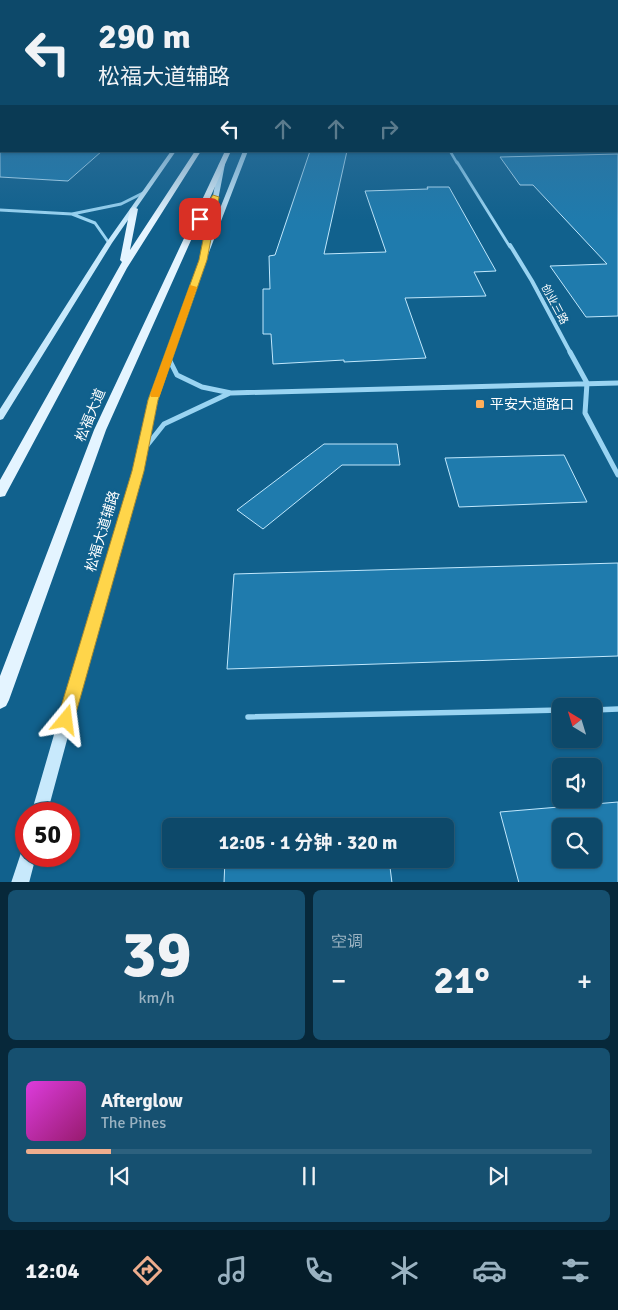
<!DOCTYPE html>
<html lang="zh">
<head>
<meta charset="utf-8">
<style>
  body { margin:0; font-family:Signika,"Noto Sans SC",sans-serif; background:#165070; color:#f1f3f6; height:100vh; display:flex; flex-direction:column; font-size:19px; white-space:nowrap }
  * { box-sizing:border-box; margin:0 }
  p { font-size:16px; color:#9ab2c1 }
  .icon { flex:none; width:28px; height:28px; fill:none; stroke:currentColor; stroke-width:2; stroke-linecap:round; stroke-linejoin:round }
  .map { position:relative; height:882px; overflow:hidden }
  .drawer { display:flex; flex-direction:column; gap:8px; padding:8px; background:#07283a; flex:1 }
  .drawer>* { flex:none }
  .hud { position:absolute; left:0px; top:0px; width:619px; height:152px; box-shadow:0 1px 4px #0004,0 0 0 1px #2d617e; background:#0d496a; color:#f1f3f6; overflow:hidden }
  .needle { width:32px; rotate:322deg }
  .tools { position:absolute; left:552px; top:698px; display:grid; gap:10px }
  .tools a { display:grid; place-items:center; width:50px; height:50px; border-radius:8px; background:#0d496a; box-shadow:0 1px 4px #0004,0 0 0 1px #2d617e; font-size:25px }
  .speed { position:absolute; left:15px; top:802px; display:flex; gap:10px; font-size:25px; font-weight:700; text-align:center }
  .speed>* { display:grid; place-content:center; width:65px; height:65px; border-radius:50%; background:#0d496a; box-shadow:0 1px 4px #0004,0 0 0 1px #2d617e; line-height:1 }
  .speed .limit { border:8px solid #d22; background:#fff; color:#111 }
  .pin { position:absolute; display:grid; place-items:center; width:42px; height:42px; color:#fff; margin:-21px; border-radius:10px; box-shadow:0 2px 8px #0006 }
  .me { position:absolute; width:55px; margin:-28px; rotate:16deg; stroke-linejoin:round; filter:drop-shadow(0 0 4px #0008) }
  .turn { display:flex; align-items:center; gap:18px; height:105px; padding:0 15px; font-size:22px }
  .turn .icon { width:65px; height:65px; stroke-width:2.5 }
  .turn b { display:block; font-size:35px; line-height:42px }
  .lanes { display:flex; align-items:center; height:48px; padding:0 15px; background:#0003; justify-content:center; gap:25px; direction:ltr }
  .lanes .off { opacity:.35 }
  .big { font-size:38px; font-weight:700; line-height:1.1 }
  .drawer .tile { flex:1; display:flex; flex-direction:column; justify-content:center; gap:8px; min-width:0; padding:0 18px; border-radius:8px; background:#165070 }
  .drawer .dial { align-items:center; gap:0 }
  .dial b { font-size:65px; line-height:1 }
  .song { display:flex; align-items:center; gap:15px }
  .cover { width:60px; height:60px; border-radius:8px; background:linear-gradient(135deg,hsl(300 70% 55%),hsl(320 70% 35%)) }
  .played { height:5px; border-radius:2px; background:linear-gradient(90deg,#eead8d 15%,#2d617e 15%) }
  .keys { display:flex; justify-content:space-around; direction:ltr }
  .heat { display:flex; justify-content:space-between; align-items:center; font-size:28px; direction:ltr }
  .drawer .tiles { flex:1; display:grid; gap:8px; grid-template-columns:1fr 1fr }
  .tile:last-child { grid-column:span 2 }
  .trip { position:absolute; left:162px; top:818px; width:292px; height:50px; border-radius:8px; background:#0d496a; box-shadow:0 1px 4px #0004,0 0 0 1px #2d617e; font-weight:700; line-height:50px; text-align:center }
  .tab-bar { display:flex; height:80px; justify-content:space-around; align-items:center; background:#051d2a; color:#9ab2c1 }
  .tab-bar .icon { width:35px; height:35px }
  .tab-bar .selected { color:#eead8d }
  .tab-bar b { font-size:22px; color:#f1f3f6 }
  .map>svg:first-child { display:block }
  .building { fill:#1f7bad; stroke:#c1e8fd; fill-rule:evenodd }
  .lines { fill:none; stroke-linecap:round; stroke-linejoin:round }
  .lane { stroke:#9ad4f2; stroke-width:5.5 }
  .street-far3 { stroke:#9ad4f2; stroke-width:2.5 }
  .street-far2 { stroke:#9ad4f2; stroke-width:3 }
  .street-far1 { stroke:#9ad4f2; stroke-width:4 }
  .street { stroke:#9ad4f2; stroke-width:5 }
  .secondary { fill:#c8e9fc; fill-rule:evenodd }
  .primary { fill:#e4f4ff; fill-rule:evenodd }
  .route { fill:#ffd54a; stroke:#a68a30 }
  .slow { fill:#f59e0b }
  .poi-dot { fill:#ffae5a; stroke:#11618d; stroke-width:2 }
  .labels { text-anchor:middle; stroke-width:5; stroke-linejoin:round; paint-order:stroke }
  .far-street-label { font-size:11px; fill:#fff; stroke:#11618d }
  .poi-label { font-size:14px; fill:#fff; stroke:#11618d; text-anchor:start }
  .street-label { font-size:14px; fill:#fff; stroke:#11618d }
</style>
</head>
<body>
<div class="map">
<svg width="618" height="883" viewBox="0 0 618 883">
  <rect width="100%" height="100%" fill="#11618d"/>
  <path class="building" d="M0,151H102L68,181L0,177Z
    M310,151H347L324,254L386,252L365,191L428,189L427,187H449L496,271L474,272L486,296L405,298L426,358L344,362V360L273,364L271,334H263V289H270L269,256L275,255Z
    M618,154V316L586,317L550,266L607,264L533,185H520L500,157Z
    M324,444H397L400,465H342L263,529L237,510Z
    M564,455L587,502L459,507L445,458Z
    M618,563V656L227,669L234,574Z
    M618,802V883H519L500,812ZM561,826H594V859H561Z
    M225,859H389L392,883H224Z"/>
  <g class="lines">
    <path class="lane" d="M594,710L618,709
      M248,717L561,710"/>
    <path class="street-far3" d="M450,151L457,163"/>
    <path class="street-far2" d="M457,162L510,247
      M0,210L72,214
      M109,243L95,223L72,214L121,204L143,193"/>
    <path class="street-far1" d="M510,245L532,281L571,354"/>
    <path class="street" d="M570,352L587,383L585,413L618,475
      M168,357L177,375L202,387L231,393L618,383
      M145,448L164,424L230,393"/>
    <path class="secondary" d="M171,151H176L112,243L3,419L0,420V409L106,243Z
      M243,151H248L206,260L158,400L143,471L103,607L47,814H31L91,607L133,471L148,400L210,234L206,232L219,164L222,162L225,164L213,226Z
      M26,848V856H36L29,883H11L22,850Z"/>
    <path class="primary" d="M195,151H201L127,268L7,492L5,496L0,497V480L122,262L120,260L130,209L134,207L138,209L130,250Z
      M225,151H231L106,430L9,700L6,706L0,709V676L94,430Z"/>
  </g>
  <linearGradient id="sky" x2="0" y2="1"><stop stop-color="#09354e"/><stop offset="0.44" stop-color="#32709a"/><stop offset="1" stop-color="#32709a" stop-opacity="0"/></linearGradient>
  <rect width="618" height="220" fill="url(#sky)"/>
  <path class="route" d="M213,195L219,197L207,260L158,400L144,471L74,720L72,726L66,728L60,726L57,720L132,471L148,400L199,260L209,210L202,220L196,219Z"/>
  <path class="slow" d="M190,285L197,287L160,395L159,397H151L150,395Z"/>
  <rect class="poi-dot" x="475" y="399" width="10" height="10" rx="2.5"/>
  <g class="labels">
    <g class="far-street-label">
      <text transform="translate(555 304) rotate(62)" y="4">创业三路</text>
    </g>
    <g class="poi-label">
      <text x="490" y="409">平安大道路口</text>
    </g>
    <g class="street-label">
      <text transform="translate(90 415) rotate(-67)" y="5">松福大道</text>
      <text transform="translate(102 531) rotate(-73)" y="5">松福大道辅路</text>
    </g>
  </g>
</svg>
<div class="tools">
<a><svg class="needle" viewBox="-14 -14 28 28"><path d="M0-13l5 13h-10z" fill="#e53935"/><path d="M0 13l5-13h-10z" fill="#9ab2c1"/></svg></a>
<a><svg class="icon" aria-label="sound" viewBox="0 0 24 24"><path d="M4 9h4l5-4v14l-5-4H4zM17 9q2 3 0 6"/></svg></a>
<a><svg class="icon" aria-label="search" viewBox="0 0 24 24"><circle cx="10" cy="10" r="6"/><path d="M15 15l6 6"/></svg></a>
</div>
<div class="speed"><div class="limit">50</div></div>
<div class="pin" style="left:200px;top:219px;background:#d93025"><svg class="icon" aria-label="arrive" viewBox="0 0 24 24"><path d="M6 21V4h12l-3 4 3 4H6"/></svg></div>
<svg class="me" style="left:66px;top:720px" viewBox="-20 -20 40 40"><path d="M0-17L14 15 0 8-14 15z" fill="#ffd54a" stroke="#fff" stroke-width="4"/></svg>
<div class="trip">12:05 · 1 分钟 · 320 m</div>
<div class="hud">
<div class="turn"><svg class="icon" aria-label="left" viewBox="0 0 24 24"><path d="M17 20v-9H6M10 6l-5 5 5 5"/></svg><div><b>290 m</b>松福大道辅路</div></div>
<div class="lanes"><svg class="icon" aria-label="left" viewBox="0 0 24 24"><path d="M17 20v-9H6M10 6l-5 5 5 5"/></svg><svg class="icon off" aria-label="ahead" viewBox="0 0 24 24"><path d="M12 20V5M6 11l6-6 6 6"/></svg><svg class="icon off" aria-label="ahead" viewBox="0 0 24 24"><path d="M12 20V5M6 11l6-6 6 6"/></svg><svg class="icon off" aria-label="right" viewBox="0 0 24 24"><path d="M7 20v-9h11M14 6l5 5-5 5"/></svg></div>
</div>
</div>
<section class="drawer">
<div class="tiles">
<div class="tile dial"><b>39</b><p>km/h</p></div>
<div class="tile"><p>空调</p>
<div class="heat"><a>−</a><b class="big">21°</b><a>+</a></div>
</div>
<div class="tile">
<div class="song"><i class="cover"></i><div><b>Afterglow</b><p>The Pines</p></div></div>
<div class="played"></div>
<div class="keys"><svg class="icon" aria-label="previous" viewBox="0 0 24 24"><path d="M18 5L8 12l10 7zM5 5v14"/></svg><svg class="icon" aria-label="pause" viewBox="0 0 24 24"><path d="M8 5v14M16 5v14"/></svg><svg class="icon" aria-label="next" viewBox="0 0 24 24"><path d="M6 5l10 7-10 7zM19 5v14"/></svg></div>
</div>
</div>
</section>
<nav class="tab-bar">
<b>12:04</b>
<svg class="icon selected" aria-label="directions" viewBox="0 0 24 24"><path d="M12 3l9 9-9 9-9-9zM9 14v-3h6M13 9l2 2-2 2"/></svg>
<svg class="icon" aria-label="music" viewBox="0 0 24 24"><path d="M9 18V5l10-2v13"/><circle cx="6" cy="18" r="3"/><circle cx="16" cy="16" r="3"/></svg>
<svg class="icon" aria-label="phone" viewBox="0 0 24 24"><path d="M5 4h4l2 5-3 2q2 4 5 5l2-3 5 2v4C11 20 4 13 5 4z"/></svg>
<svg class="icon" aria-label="climate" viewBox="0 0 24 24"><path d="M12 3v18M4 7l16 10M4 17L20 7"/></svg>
<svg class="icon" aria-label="car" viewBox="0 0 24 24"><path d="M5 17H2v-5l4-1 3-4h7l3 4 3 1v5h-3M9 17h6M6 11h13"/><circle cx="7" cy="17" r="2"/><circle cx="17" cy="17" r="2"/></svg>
<svg class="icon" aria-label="filters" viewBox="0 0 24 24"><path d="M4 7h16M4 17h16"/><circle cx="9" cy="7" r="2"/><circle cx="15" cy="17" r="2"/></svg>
</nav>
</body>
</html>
